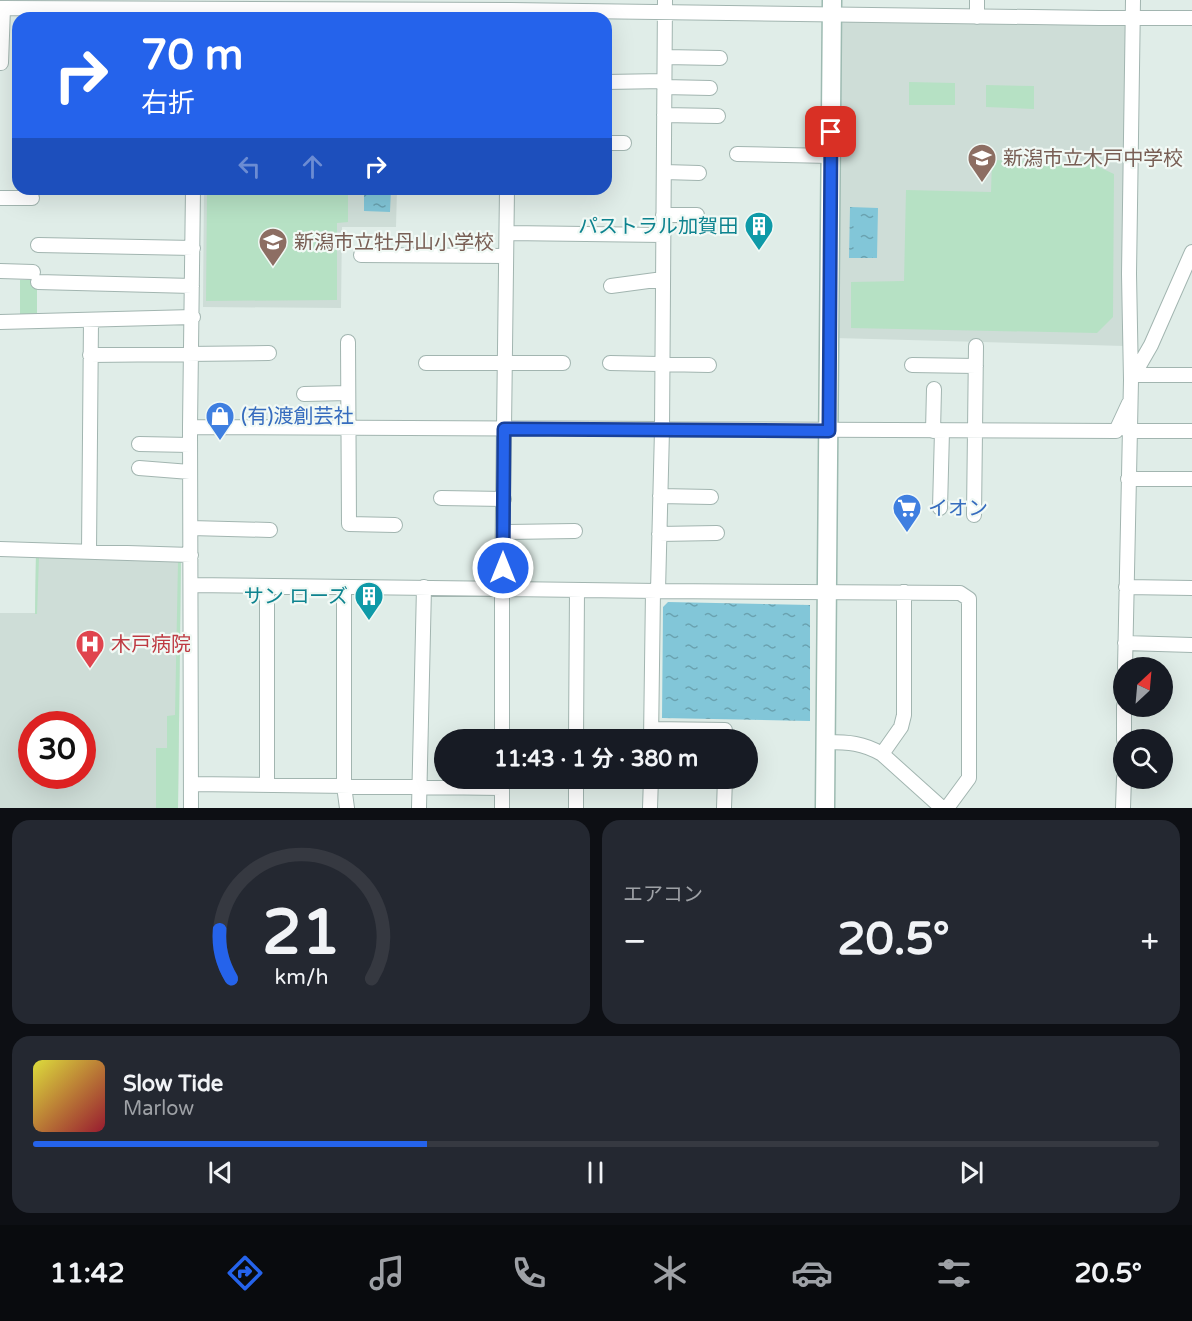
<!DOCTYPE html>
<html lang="ja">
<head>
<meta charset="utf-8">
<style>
  body { margin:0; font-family:"Varela Round","Noto Sans JP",sans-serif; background:#242831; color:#f1f3f6; height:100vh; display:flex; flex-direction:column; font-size:22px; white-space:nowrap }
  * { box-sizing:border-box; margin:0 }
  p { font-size:20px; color:#9ea1a6 }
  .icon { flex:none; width:33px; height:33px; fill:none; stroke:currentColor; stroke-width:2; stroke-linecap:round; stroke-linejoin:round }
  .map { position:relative; height:808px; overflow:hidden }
  .details { display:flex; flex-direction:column; gap:12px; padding:12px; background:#0d0f14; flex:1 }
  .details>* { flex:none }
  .top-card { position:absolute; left:12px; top:12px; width:600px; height:183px; border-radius:18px; box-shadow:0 6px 24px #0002; background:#2563eb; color:#fff; overflow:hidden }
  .needle { width:39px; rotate:26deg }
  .buttons { position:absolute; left:1113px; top:657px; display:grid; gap:12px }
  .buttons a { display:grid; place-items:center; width:60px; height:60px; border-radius:50%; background:#171b24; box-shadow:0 6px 24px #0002; font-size:30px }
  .speed { position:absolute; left:18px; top:711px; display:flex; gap:12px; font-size:30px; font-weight:700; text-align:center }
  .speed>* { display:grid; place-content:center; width:78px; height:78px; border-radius:50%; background:#171b24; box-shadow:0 6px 24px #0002; line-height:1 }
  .speed .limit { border:9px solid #d22; background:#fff; color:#111 }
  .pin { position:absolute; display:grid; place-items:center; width:51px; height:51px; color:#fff; margin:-26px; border-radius:12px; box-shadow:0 3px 9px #0006 }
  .me { position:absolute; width:66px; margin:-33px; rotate:0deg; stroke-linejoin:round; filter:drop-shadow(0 0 4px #0008) }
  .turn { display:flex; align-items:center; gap:21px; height:126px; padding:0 30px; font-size:27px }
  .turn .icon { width:78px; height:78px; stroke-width:2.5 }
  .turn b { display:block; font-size:42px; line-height:51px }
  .lanes { display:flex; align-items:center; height:57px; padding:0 30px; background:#0003; justify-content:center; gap:30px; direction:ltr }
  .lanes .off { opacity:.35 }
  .big { font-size:45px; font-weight:700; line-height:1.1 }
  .details .card { flex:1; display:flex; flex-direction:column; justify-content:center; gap:9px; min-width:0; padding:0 21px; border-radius:18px; background:#242831 }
  .details .dial { align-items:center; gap:0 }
  .dial svg { height:156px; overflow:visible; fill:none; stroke:#363941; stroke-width:7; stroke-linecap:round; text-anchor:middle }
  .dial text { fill:#f1f3f6; stroke:none }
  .song { display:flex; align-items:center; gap:18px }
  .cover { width:72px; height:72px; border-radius:9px; background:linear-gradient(135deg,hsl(60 70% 55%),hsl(350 70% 35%)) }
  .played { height:6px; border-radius:3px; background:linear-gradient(90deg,#2563eb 35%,#363941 35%) }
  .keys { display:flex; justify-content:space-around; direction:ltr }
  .heat { display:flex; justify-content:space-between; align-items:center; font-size:33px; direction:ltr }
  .details .tiles { flex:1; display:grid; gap:12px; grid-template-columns:1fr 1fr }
  .card:last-child { grid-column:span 2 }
  .trip { position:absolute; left:434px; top:729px; width:324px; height:60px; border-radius:30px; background:#171b24; box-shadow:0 6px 24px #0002; font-weight:700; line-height:60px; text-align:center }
  .tab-bar { display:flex; height:96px; justify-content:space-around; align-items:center; background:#090b0e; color:#9ea1a6 }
  .tab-bar .icon { width:42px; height:42px }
  .tab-bar .current { color:#2563eb }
  .tab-bar b { font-size:27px; color:#f1f3f6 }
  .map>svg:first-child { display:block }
  .built { fill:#ceddd7; fill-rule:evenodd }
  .green { fill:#b6e1c4 }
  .water { fill:url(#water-ripples) }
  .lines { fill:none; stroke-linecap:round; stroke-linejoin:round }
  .street-casing { stroke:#a2b5b0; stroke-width:16 }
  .secondary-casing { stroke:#9dbab1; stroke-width:21 }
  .street { stroke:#fff; stroke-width:14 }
  .secondary { stroke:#fff; stroke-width:18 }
  .route-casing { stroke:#184099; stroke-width:15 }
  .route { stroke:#2563eb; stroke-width:10 }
  .labels { text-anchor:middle; stroke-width:4.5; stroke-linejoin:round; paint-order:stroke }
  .education-label { font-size:20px; fill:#785e54; stroke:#f1f9f5; text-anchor:start }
  .culture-label { font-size:20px; fill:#0d838f; stroke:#f1f9f5; text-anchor:end }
  .shop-label { font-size:20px; fill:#366cbe; stroke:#f1f9f5; text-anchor:start }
  .health-label { font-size:20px; fill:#be3a42; stroke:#f1f9f5; text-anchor:start }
</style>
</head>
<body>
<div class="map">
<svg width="1192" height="808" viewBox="0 0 1192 808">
  <defs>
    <pattern id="water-ripples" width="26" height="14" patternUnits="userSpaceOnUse" patternTransform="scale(1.5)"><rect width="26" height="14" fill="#82c6d8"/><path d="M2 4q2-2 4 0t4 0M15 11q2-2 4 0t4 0" fill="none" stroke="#6aa2b0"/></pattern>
  </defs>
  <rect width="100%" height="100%" fill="#e0ede8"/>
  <path class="built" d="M205,15L501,17L205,18Z
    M840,18L1123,24L1126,27L1125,346L835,338Z
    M204,189H397L396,227H342L341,308L203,307Z
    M36,553L181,557L178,808H0V613H35ZM32,724H82V776H32Z"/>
  <path class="green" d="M909,82L955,83V105H909Z
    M986,85L1034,86V109L986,107Z
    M992,160L1090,163L1114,174L1113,317L1097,333L851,328V282L904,281L906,190L991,192Z
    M207,189H348V222L337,223V300L206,301Z
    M20,280H37V314L20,315Z
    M36,553L181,557L178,808H156V748H167V716L175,715L178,561L39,558L37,614H35Z"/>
  <path class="water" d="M364,189H391L390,212L364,211Z
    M850,207L878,208L877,258H849Z
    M668,602L810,605V721L662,718L663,607Z"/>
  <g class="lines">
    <g class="street-casing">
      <path id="street" d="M0,8L510,10L1099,18H1192
        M977,17V0
        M665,57L720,58
        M1,63L3,8
        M606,82L664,81
        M664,87L710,88
        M664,115L718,116
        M606,143H624
        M737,154L831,156
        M664,172L699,173
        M0,198H32
        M663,215H697
        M507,233L663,235
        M38,245L193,248
        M361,255L506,256
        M0,271L33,272
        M38,282L192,286
        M611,286L663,279
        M0,322L193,317
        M348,342L349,524L395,525
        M90,355L269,353
        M426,363H563
        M610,363L709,365
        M912,365L976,366
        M1133,375H1192
        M1132,378L1151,345L1192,252
        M304,394L348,393
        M190,427L1116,431L1129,403
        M933,431L934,389
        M1128,431H1192
        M139,444L190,445
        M139,468L190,472
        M1128,479H1192
        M660,496L711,497
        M441,498L504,499
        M940,508L942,431
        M974,515L976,346
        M191,528L270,530
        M503,532L575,531
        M659,534L717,533
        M0,549L191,555
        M89,552L91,320
        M191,585L658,591L960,593L969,599V778L947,808
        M344,587V786L347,808
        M1126,587L1192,588
        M658,591L662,430L665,0
        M1125,643L1192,645
        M1125,668L1131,380L1129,274L1133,0
        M651,729L725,730V740
        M502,740V588L507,189
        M576,740L577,590
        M651,740L653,591
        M1124,740V706
        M827,742C848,742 863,743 882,754L942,808
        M882,754L901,727L904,715V592
        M191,784L502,788
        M267,784V586
        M191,808L190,427L193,189
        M419,808L424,587
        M502,808V780
        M576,808V778
        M650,808L651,778
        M724,808L725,778
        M1123,808L1124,778"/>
    </g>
    <g class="secondary-casing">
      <path id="secondary" d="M825,808L832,0"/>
    </g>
    <use href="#street" class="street"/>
    <use href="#secondary" class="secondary"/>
  </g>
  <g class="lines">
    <g class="route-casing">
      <path id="route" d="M503,568L504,429L829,431L831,132"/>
    </g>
    <use href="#route" class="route"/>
  </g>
  <defs>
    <g id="school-pin" transform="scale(1.5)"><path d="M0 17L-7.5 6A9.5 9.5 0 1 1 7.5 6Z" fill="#8d6e63" stroke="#f1f9f5"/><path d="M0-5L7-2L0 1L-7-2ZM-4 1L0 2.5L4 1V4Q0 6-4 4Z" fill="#fff"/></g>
    <g id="building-pin" transform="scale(1.5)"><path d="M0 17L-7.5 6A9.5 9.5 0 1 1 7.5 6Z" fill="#0f9aa8" stroke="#f1f9f5"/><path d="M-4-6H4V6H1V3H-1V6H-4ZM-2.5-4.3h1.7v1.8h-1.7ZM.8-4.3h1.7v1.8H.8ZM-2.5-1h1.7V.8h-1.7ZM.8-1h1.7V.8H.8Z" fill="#fff"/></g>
    <g id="shop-pin" transform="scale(1.5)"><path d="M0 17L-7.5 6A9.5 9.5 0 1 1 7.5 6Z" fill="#3f7fe0" stroke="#f1f9f5"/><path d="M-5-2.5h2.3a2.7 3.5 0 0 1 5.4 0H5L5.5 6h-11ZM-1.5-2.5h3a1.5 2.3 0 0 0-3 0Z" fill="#fff"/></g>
    <g id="supermarket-pin" transform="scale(1.5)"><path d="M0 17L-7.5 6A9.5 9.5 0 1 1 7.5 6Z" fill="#3f7fe0" stroke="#f1f9f5"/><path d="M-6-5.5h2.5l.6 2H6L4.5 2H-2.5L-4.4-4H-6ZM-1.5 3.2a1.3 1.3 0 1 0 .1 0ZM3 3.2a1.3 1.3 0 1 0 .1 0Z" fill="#fff"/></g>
    <g id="hospital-pin" transform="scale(1.5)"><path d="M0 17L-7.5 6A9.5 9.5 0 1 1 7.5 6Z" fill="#e0444e" stroke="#f1f9f5"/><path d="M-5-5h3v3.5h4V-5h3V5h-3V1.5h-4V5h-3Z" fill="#fff"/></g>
  </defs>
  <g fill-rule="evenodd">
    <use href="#school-pin" x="982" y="158"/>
    <use href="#building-pin" x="759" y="226"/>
    <use href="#school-pin" x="273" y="242"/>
    <use href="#shop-pin" x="220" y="416"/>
    <use href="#supermarket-pin" x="907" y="508"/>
    <use href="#building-pin" x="369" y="596"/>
    <use href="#hospital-pin" x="90" y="644"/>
  </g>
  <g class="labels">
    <g class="education-label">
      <text x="1003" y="165">新潟市立木戸中学校</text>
      <text x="294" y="249">新潟市立牡丹山小学校</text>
    </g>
    <g class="culture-label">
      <text x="738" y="233">パストラル加賀田</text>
      <text x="348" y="603">サン ローズ</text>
    </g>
    <g class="shop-label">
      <text x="241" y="423">(有)渡創芸社</text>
      <text x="928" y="515">イオン</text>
    </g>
    <g class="health-label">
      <text x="111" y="651">木戸病院</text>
    </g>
  </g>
</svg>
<div class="buttons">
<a><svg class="needle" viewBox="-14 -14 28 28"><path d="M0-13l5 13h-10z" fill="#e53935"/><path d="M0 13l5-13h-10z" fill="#9ea1a6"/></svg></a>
<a><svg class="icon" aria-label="search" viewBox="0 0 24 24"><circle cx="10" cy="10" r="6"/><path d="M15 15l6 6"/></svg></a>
</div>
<div class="speed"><div class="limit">30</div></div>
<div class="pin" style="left:831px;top:132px;background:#d93025"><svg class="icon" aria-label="arrive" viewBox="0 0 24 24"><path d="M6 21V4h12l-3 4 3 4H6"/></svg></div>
<svg class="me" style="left:503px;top:568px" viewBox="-20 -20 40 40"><circle r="17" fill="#2563eb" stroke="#fff" stroke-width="3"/><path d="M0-11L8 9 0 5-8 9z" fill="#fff"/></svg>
<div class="trip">11:43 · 1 分 · 380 m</div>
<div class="top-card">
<div class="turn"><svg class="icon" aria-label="right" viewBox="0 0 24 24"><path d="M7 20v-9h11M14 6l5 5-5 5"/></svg><div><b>70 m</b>右折</div></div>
<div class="lanes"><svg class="icon off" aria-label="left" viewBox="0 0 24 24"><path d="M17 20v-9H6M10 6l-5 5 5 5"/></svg><svg class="icon off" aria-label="ahead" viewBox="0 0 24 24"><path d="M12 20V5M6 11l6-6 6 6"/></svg><svg class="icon" aria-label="right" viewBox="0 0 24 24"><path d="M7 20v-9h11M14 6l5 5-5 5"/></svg></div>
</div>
</div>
<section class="details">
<div class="tiles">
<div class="card dial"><svg viewBox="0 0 100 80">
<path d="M14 69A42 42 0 1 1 86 69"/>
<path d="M14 69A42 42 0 0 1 8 44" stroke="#2563eb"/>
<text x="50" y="56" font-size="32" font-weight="700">21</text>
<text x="50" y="72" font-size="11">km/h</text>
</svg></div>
<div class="card"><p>エアコン</p>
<div class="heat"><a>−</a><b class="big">20.5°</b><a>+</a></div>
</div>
<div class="card">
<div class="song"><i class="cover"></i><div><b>Slow Tide</b><p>Marlow</p></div></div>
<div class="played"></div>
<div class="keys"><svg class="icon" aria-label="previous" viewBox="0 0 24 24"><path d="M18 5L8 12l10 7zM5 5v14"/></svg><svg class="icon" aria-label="pause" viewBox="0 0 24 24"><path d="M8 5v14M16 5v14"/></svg><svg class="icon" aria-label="next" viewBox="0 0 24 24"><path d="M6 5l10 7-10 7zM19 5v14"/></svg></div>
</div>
</div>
</section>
<nav class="tab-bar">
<b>11:42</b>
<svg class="icon current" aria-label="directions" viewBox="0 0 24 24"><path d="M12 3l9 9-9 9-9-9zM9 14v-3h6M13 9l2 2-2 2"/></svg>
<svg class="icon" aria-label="music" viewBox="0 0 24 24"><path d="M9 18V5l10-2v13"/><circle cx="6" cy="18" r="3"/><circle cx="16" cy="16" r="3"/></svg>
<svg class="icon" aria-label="phone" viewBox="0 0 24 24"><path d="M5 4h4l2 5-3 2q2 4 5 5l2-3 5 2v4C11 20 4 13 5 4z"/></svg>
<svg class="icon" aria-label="climate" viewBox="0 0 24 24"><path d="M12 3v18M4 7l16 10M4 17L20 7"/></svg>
<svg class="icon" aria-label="car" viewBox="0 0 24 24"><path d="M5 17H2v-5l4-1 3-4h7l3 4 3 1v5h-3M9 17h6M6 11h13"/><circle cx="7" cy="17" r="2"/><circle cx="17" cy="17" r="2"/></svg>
<svg class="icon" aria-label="filters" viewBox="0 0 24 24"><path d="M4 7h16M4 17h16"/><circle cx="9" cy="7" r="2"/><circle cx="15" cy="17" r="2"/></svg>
<b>20.5°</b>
</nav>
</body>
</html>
